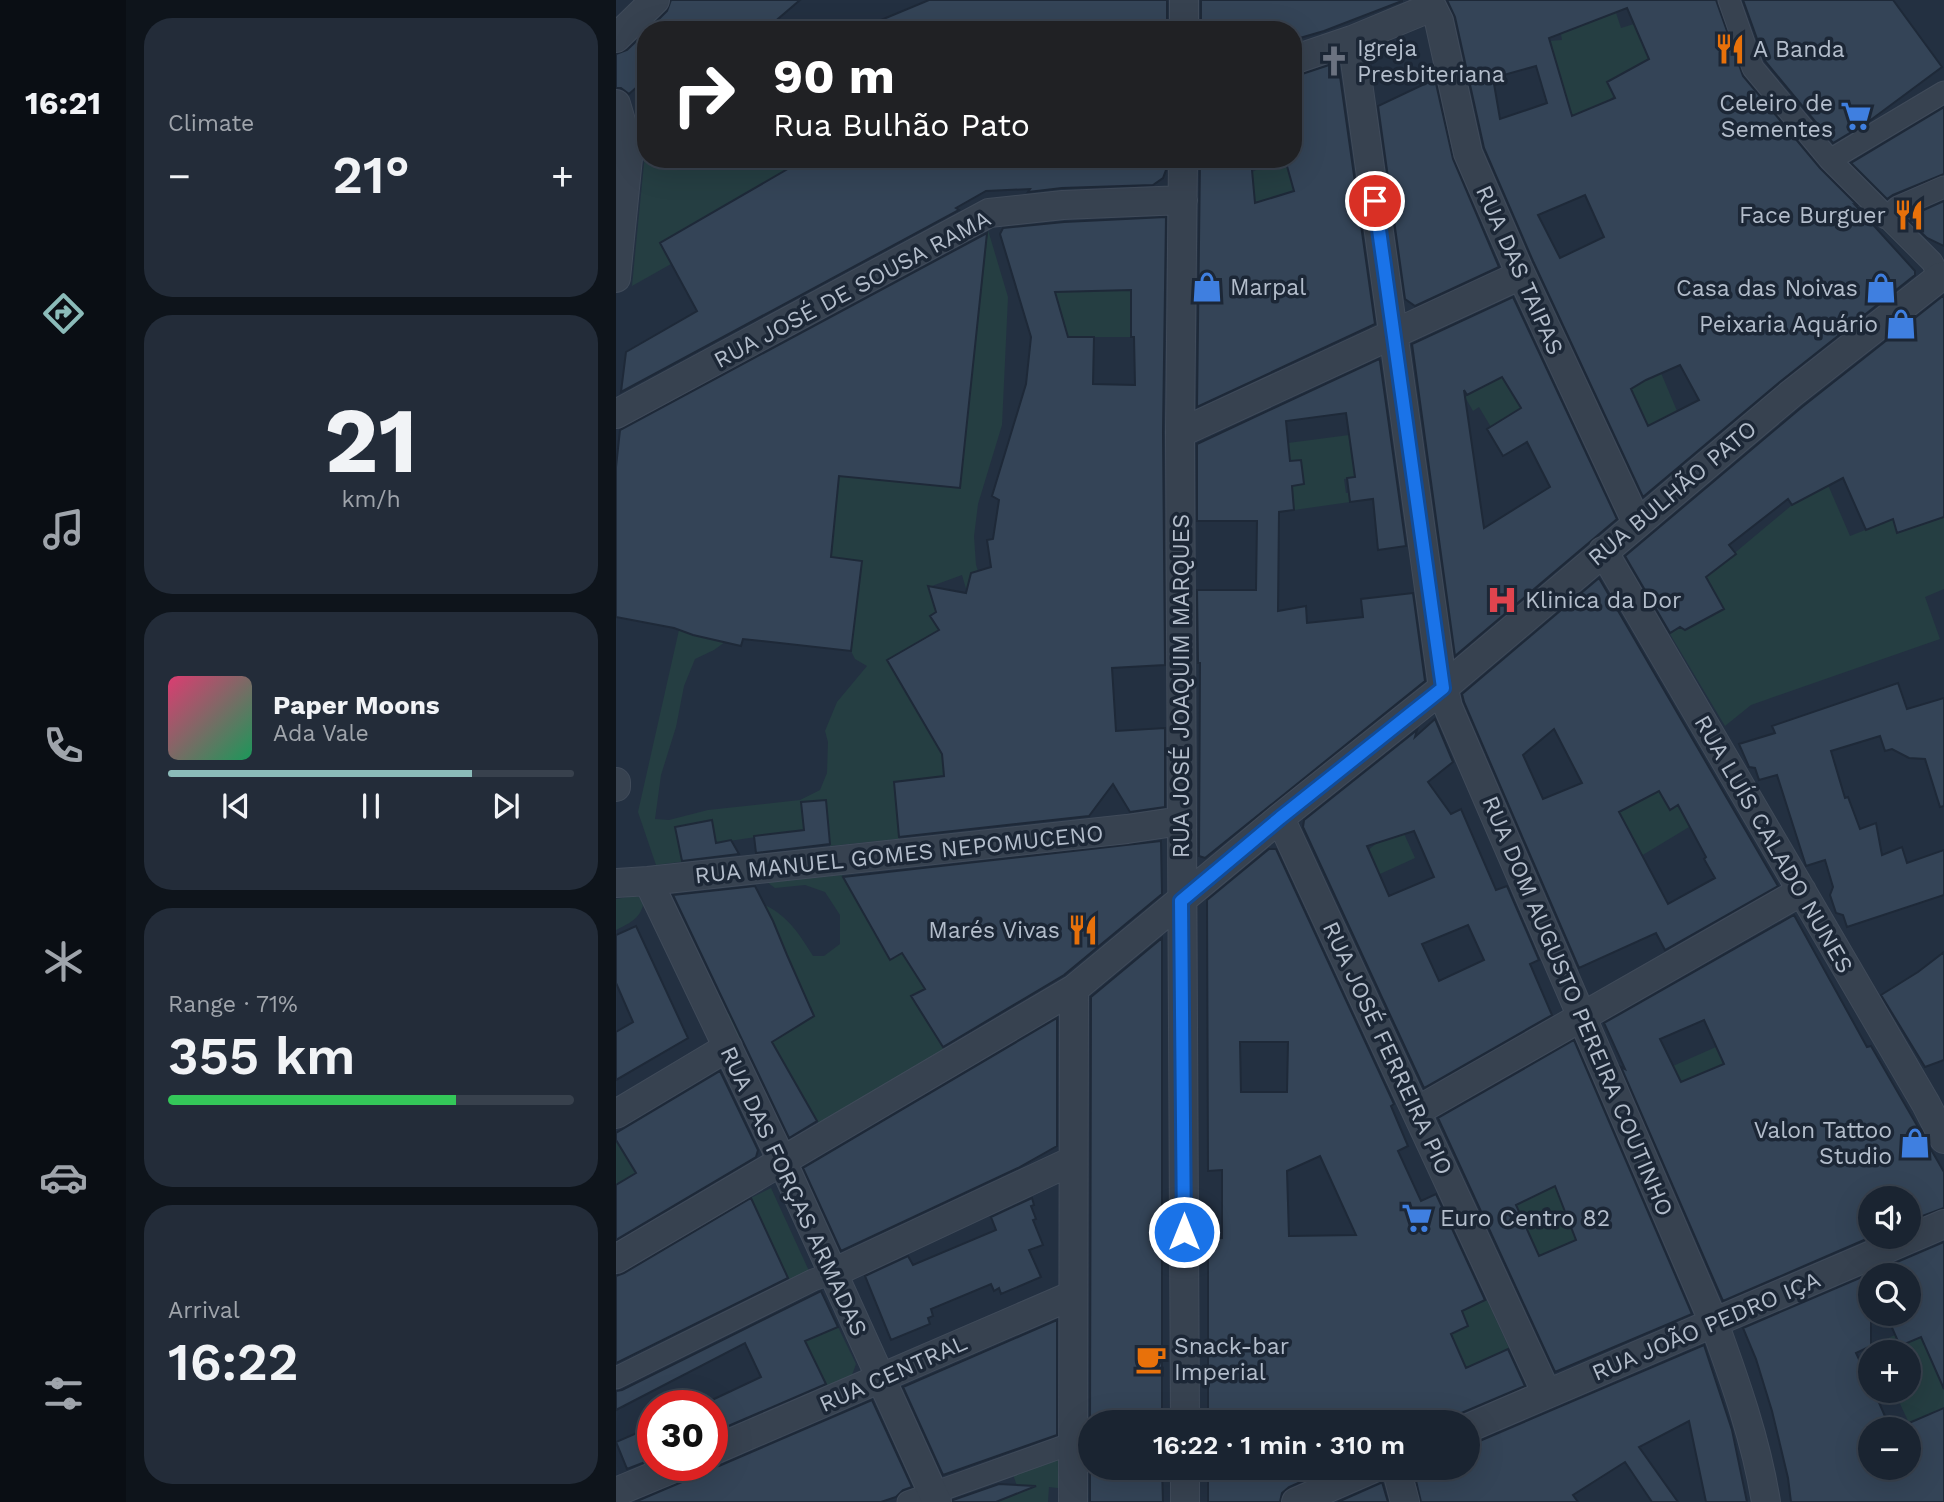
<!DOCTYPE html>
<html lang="en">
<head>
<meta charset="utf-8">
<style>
  body { margin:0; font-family:"Work Sans",sans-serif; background:#232c39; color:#f1f3f6; height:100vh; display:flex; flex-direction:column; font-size:26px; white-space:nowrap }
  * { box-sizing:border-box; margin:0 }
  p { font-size:23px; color:#9fa4ab }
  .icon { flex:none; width:38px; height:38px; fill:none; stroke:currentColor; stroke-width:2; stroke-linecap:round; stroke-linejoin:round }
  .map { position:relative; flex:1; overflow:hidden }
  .side { display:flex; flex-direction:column; gap:18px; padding:18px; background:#0e141b; width:490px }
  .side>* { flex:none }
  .banner { position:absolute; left:21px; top:21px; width:665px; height:147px; border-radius:28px; box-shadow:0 7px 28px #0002,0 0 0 2px #38414d; background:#202124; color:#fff; overflow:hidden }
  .controls { position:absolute; left:1242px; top:1186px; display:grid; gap:14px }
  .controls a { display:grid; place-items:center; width:63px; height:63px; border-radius:50%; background:#1a2431; box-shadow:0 7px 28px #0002,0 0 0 2px #38414d; font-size:35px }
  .speed { position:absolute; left:21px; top:1390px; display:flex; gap:14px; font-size:35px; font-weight:700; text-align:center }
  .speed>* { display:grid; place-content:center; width:91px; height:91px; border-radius:50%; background:#1a2431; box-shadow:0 7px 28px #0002,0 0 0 2px #38414d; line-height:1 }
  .speed .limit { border:10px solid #d22; background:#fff; color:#111 }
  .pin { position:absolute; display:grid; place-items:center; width:60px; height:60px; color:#fff; margin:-30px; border:4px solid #fff; border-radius:50%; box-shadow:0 2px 7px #0007 }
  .me { position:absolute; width:77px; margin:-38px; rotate:0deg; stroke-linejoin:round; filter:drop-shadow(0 0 5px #0008) }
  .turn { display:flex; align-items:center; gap:24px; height:147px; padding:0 21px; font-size:32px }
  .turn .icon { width:91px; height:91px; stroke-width:2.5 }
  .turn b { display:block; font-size:49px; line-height:60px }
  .big { font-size:52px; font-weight:600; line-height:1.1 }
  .side .tile { flex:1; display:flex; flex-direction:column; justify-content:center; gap:10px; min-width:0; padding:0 24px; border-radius:28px; background:#232c39 }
  .side .dial { align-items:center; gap:0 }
  .dial b { font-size:91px; line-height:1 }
  .song { display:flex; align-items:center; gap:21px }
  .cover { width:84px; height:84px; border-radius:10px; background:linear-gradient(135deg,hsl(340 70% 55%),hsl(150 70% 35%)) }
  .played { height:7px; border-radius:4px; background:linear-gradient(90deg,#8bbbb9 75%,#38414d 75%) }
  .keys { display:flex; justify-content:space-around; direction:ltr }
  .heat { display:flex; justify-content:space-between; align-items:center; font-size:38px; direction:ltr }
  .charge { height:10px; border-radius:5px; background:linear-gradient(90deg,#34c759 71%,#38414d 0) }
  .trip { position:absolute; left:462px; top:1410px; width:402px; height:70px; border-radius:35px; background:#1a2431; box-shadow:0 7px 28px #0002,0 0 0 2px #38414d; font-weight:600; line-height:70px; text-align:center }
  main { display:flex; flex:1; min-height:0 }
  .menu { display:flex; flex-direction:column; width:126px; justify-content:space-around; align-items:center; background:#0a0e14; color:#9fa4ab }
  .menu .icon { width:49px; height:49px }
  .menu .on { color:#8bbbb9 }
  .menu b { font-size:32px; color:#f1f3f6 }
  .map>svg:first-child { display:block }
  .green { fill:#253e42 }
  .building { fill:#344457; stroke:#1e2938; stroke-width:2; fill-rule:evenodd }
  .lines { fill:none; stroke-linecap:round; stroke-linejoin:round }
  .pedestrian-casing { stroke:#404b5a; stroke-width:23 }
  .minor-casing { stroke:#404b5a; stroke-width:30 }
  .pedestrian { stroke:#374250; stroke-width:21 }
  .minor { stroke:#374250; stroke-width:28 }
  .route-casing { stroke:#114b97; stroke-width:18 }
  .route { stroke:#1a73e8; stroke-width:12 }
  .labels { text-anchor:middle; stroke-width:7; stroke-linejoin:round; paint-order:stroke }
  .poi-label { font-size:23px; fill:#b3bdcb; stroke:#1c2736; text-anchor:start }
  .street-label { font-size:23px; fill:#b3bdcb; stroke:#1c2736 }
</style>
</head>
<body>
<main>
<nav class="menu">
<b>16:21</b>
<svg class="icon on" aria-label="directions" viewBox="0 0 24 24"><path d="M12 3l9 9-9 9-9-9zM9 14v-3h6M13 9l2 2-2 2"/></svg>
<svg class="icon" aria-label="music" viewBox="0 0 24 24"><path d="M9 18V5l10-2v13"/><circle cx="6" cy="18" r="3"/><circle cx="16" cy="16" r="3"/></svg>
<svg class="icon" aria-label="phone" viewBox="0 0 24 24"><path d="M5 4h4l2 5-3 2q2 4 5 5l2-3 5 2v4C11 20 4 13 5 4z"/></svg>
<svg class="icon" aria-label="climate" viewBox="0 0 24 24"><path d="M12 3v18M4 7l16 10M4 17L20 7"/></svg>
<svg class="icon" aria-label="car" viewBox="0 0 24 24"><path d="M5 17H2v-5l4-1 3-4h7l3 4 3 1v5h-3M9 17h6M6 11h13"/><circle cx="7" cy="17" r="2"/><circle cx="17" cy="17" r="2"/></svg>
<svg class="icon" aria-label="filters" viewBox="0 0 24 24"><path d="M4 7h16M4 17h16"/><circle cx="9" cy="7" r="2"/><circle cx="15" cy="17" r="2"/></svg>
</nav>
<section class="side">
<div class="tile"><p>Climate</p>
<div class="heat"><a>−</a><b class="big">21°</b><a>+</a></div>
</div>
<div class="tile dial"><b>21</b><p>km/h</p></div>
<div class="tile">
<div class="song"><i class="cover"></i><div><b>Paper Moons</b><p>Ada Vale</p></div></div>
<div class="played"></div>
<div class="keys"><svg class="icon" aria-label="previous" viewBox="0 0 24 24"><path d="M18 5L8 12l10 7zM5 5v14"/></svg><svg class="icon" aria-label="pause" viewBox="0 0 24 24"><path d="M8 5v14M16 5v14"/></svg><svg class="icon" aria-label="next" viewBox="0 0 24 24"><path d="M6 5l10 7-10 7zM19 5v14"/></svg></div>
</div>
<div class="tile"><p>Range · 71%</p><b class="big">355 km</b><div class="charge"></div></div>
<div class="tile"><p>Arrival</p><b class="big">16:22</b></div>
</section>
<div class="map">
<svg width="1328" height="1502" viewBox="0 0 1328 1502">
  <rect width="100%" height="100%" fill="#233041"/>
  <path class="green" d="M1000,13L1005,28L1018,24L1033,59L991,82L998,96L992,101L955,117L934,41L946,40L945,34Z
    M30,143V159H189L44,243L55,264L16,286Z
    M664,159H669L678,191L639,202L636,172Z
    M372,230L392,297L386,425L362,504L358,536L360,565L367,586L351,592L346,575L313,587L319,608L332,606L315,615L323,630L271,660L339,776L278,783L283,839L214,846L210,800L185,803L190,848L169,850L167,833L100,843L95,820L59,827L101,849L102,857L40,865L22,812L63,630L109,642L98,650L79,659L68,686L60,727L45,775L39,819L53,820L92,810L184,800L204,790L211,773L212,742L209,731L221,702L251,666L239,659L235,651L246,561L215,557L223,476L344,488Z
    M515,290V337H445L443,327L449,324L439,292Z
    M866,345L908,407L875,427L863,407L857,411L849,397L876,382Z
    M998,354L1024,383L1030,380L1025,367L1045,373L1061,411L1048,418L1055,453L1063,473L1056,479Z
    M733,435L741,477L728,479L730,493H733L734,502L678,510L676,486L688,484L685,460L674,461L672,443Z
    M1212,485L1234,536L1277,519L1282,533L1328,517V589L1309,597L1324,639L1135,705L1109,726L1054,634L1064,627L1069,630L1108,609L1090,577L1176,505Z
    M1043,791L1054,810L1067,803L1078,824L1025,856L1003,812Z
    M780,816L799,858L753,879L744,857L762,842Z
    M226,875L274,960L295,948L313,987L295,997L328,1049L203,1124L156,1042L199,1016L195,1007L121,1039L109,1015L183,983L149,905C172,916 184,935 197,956H208L224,944V915L209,892L189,885L159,888L151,882Z
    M18,896L23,897L27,905C24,919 12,924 0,930V899Z
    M1109,1043L1117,1060L1084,1074L1073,1114L1048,1070Z
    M0,1140L20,1173L0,1185Z
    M929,1162L962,1239L936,1250L944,1269L931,1274L900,1205Z
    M155,1188L193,1271L174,1281L135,1198Z
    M871,1300L893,1348L850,1368L835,1334L846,1311Z
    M222,1327L240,1364L236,1375L211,1386L189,1341Z
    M1279,1335L1285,1346L1305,1337L1328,1389V1444L1293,1423L1278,1391H1293V1353H1260L1257,1345Z
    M450,1452V1489L433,1487L432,1502H381L403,1493L396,1471Z"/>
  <path class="building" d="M55,0H184L149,30H32L51,11Z
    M313,0H551V30H241Z
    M585,0H786V1L708,31L677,40V30H585Z
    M831,0H1100L1127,76L1204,168L1242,206L1239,205L1299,271V275L1165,381L1027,497L917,261L868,148L839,17ZM1011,8L1033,59L991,82L999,98L956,116L933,38ZM920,66L931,103L884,119L877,78ZM969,195L988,237L944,258L922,215ZM1064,365L1083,400L1032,426L1015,389L1030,380Z
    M1127,0H1277L1326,67L1252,122L1217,143L1149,61Z
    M30,32V79L13,94L5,88H0V54L11,50Z
    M722,62L759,324L581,407L584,159H635L639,203L678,191L669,159H677V77Z
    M819,79L837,159L883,267L799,306L789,299L762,106Z
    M1328,107V174L1277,195L1271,199L1235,163Z
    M189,159H550V170L547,178L537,185L446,188L412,192L414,189L370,191L340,208L343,210L5,392L10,352L81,311L44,243Z
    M1328,201V246L1311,238L1290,218Z
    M550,217L547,433L549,665L496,668L500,731L549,728V807L514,812L497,784L473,816L283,837L278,782L328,776L326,754L271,660L323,630L314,616L320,612L312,586L350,593L355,573L375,567L371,540L377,539L383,500L376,496L410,384L415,337L384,234L387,228L448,222ZM515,290V337H518L519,385L477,384L478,337H452L439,292Z
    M371,233L344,488L223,476L215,557L246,561L235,651L127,639L125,646L77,635L58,628L0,617V467L4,430Z
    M1328,295V517L1281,533L1277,519L1250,530L1227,478L1176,505L1172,499L1113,545L1120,554L1090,577L1108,609L1069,630L1064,627L1054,633L1009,556L1186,407Z
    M897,297L1001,519L839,656L796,344ZM886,377L905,408L871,429L887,456L911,442L934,487L868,528L848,390L851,395Z
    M763,359L764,361L790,546L762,550L757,499L734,502L731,478L739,477L730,413L670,421L674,461L685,460L688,484L676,486L678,510L663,512L662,611L690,606L691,623L747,617L745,599L797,593L809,681L589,858L583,856L584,663H582L581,590H640L641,521H581V444Z
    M983,578L1162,886L1049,950L1040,933L963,968L848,702L846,694ZM938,729L966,783L927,799L907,755ZM1043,791L1054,810L1062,805L1090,857L1088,859L1099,878L1052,904L1003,812Z
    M1282,683L1291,709L1328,698V806L1324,807L1309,759L1293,758L1276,749L1269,751L1264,736L1215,751L1229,798L1232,797L1244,829L1260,823L1266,855L1286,847L1291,863L1328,850V895L1231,927L1227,915L1220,913L1214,895L1217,887L1209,860L1190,866L1161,775L1143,780L1139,768L1133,767L1123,744L1159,733L1156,726Z
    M819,719L837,762L812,782L835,814L845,809L880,890L891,886L923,960L914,964L936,1015L808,1088L687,827L688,820L801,730L799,737ZM798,831L818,877L773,896L751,846ZM852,925L868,960L823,981L806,944Z
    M210,800L214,844L140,853L138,836L188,830L185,802Z
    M96,820L100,843L115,840L123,854L66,861L59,827Z
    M545,841L546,894L448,975L327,1047L295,996L309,989L286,953L274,960L227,877Z
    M653,849H660L778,1104L775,1106L792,1146L782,1151L805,1201L820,1194L869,1300L846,1311L852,1326L835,1334L850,1368L892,1349L909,1386L845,1413L839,1418L827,1423H592V1239L606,1238V1170L592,1171L591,900ZM624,1042H672L671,1092H625ZM704,1156L740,1235L673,1236L671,1171Z
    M139,886L157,921L171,955L198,1016L156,1042L201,1121L173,1138L57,895Z
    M1178,915L1251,1047L1255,1046L1328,1172V1208L1293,1221V1199H1255V1237L1107,1301L1005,1067L1009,1069L988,1023ZM1088,1020L1108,1064L1065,1082L1044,1039Z
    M20,926L72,1038L0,1080V1032L17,1022L0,983V935Z
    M546,938V1423H474V1428L475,997Z
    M1328,952V1060L1309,1067L1265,995L1302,972Z
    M441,1018V1146L402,1168L225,1251L187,1168Z
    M958,1040L1076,1314L939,1372L822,1118ZM939,1186L960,1240L923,1256L900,1205Z
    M104,1071L142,1150L140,1157L0,1240V1185L20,1173L0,1140V1133Z
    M135,1198L172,1278L0,1363V1276L8,1273Z
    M416,1198L418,1205L415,1206L420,1219L417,1220L427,1245L413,1250L425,1277L385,1294L383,1288L378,1291L375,1284L315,1309L317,1316L312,1318L314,1324L275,1340L249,1276L292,1256L297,1265L380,1230L375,1217Z
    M1328,1242V1389L1305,1337L1284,1346L1270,1314H1293V1276H1255V1346L1240,1353L1255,1385V1391H1258L1275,1430H1255V1468H1293V1423L1328,1408V1502H1175L1172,1478L1156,1411L1140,1359L1127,1328Z
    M205,1291L222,1327L189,1341L210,1384L96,1433V1400L145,1377L129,1343L0,1410V1391L6,1390Z
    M441,1320V1435L327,1475L287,1387Z
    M1088,1345L1116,1430L1131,1502H1090L1073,1421L1023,1447L1062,1502H1036L1009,1462L957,1495L962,1502H805L797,1468H852V1444L859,1443Z
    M256,1400L296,1487L287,1490L280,1497L265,1502H19L71,1480L79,1474L94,1467L103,1466Z
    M37,1426V1459L11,1469L0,1442Z
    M474,1468H546L547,1502H474Z
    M592,1468H716L673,1487L666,1493L664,1502H592Z
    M766,1482L772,1502H722L765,1483Z
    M383,1484L420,1486L380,1502H337V1500Z"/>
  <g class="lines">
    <g class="pedestrian-casing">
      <path id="pedestrian" d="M1113,0L1137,68L1214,160L1316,262L1324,277
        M1214,160L1328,92
        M1270,218L1282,207L1328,187
        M0,1378L197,1280L217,1273
        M292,1502L457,1443"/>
    </g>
    <g class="minor-casing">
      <path id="minor" d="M568,30V0
        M0,38L39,0
        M736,40L826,681L832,707L1098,1323C1119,1381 1140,1440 1150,1502
        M677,60L736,40L816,7L823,21L852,153L902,268L1021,523
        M0,104L13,148L0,278
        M567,159L564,433L569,1423
        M0,414L373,213L447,205L567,200
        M564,433L905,275
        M987,551L1310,1104L1328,1139
        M0,782V787
        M664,818L931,1394
        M32,881L166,1161L321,1502
        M0,883L32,881L511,829L565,821
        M801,1111L1186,891
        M0,1114L112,1047
        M0,1259L458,989L664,818L827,688L1175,394L1324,277L1328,276
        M217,1273L456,1161
        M852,1428L1328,1224
        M96,1451L457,1295
        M569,1468V1502
        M780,1468L789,1502
        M0,1492L65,1465
        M457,1502L458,989
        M680,1502L758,1468"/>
    </g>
    <use href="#pedestrian" class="pedestrian"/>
    <use href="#minor" class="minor"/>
  </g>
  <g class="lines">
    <g class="route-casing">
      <path id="route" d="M568,1232L565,901L664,818L827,688L759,201"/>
    </g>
    <use href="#route" class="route"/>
  </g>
  <defs>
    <g id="restaurant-bare" transform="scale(2.415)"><path d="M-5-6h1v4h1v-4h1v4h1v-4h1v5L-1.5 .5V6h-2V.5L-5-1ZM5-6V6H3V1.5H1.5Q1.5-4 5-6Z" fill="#e8710a" stroke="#1c2736" stroke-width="2.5" paint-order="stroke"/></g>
    <g id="church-bare" transform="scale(2.415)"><path d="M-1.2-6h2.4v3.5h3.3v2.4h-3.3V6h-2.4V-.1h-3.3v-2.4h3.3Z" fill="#6b7280" stroke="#1c2736" stroke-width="2.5" paint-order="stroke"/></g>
    <g id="supermarket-bare" transform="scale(2.415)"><path d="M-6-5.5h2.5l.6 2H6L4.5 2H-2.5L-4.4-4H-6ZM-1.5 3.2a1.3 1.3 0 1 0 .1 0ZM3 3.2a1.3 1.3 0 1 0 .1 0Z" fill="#3f7fe0" stroke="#1c2736" stroke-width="2.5" paint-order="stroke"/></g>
    <g id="shop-bare" transform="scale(2.415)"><path d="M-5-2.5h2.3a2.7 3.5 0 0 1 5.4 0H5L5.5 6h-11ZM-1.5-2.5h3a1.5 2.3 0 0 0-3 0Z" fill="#3f7fe0" stroke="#1c2736" stroke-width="2.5" paint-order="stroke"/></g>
    <g id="hospital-bare" transform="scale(2.415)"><path d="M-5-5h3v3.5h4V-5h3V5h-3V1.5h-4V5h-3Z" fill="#e0444e" stroke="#1c2736" stroke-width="2.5" paint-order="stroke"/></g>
    <g id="cafe-bare" transform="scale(2.415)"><path d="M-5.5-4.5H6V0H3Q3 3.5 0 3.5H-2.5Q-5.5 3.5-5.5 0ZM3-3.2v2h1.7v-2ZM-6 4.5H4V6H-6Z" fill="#e8710a" stroke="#1c2736" stroke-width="2.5" paint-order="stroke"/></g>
  </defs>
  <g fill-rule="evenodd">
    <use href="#restaurant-bare" x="1114" y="49"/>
    <use href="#church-bare" x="718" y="61"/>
    <use href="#supermarket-bare" x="1240" y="116"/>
    <use href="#restaurant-bare" x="1293" y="215"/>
    <use href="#shop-bare" x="591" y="287"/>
    <use href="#shop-bare" x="1265" y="288"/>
    <use href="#shop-bare" x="1285" y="324"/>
    <use href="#hospital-bare" x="886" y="600"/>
    <use href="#restaurant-bare" x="467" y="930"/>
    <use href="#shop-bare" x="1299" y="1143"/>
    <use href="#supermarket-bare" x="801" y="1218"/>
    <use href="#cafe-bare" x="535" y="1359"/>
  </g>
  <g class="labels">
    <g class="poi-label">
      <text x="741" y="56">Igreja<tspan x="741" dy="26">Presbiteriana</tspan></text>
      <text x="1137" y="57">A Banda</text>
      <text x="1217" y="111" text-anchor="end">Celeiro de<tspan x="1217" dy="26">Sementes</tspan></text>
      <text x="1270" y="223" text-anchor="end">Face Burguer</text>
      <text x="614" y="295">Marpal</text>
      <text x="1242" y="296" text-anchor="end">Casa das Noivas</text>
      <text x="1262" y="332" text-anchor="end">Peixaria Aquário</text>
      <text x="909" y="608">Klinica da Dor</text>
      <text x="444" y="938" text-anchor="end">Marés Vivas</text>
      <text x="1276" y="1138" text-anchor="end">Valon Tattoo<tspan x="1276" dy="26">Studio</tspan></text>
      <text x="824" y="1226">Euro Centro 82</text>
      <text x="558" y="1354">Snack-bar<tspan x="558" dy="26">Imperial</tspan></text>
    </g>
    <g class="street-label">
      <text transform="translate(904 270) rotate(66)" y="8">RUA DAS TAIPAS</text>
      <text transform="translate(236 289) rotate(-28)" y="8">RUA JOSÉ DE SOUSA RAMA</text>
      <text transform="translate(1056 493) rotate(-40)" y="8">RUA BULHÃO PATO</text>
      <text transform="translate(565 686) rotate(-90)" y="8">RUA JOSÉ JOAQUIM MARQUES</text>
      <text transform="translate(1158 844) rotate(60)" y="8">RUA LUÍS CALADO NUNES</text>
      <text transform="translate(283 854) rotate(-6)" y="8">RUA MANUEL GOMES NEPOMUCENO</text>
      <text transform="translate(962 1006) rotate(67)" y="8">RUA DOM AUGUSTO PEREIRA COUTINHO</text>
      <text transform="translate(772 1048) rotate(65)" y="8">RUA JOSÉ FERREIRA PIO</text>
      <text transform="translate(178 1191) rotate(65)" y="8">RUA DAS FORÇAS ARMADAS</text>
      <text transform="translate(1090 1326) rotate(-23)" y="8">RUA JOÃO PEDRO IÇA</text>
      <text transform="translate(277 1373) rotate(-24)" y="8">RUA CENTRAL</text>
    </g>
  </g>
</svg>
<div class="controls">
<a><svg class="icon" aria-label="sound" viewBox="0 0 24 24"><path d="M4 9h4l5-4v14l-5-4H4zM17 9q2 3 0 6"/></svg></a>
<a><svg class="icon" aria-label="search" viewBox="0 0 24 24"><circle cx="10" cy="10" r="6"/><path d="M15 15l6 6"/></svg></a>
<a>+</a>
<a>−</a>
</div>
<div class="speed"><div class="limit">30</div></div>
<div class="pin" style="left:759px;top:201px;background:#d93025"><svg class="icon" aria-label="arrive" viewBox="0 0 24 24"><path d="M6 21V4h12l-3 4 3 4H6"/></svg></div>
<svg class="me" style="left:568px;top:1232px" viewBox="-20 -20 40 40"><circle r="17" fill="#1a73e8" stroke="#fff" stroke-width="3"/><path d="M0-11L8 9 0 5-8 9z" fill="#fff"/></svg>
<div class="trip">16:22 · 1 min · 310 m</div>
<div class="banner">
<div class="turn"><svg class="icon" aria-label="right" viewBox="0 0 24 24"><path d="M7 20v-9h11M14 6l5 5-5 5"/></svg><div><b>90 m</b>Rua Bulhão Pato</div></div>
</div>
</div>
</main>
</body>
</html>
